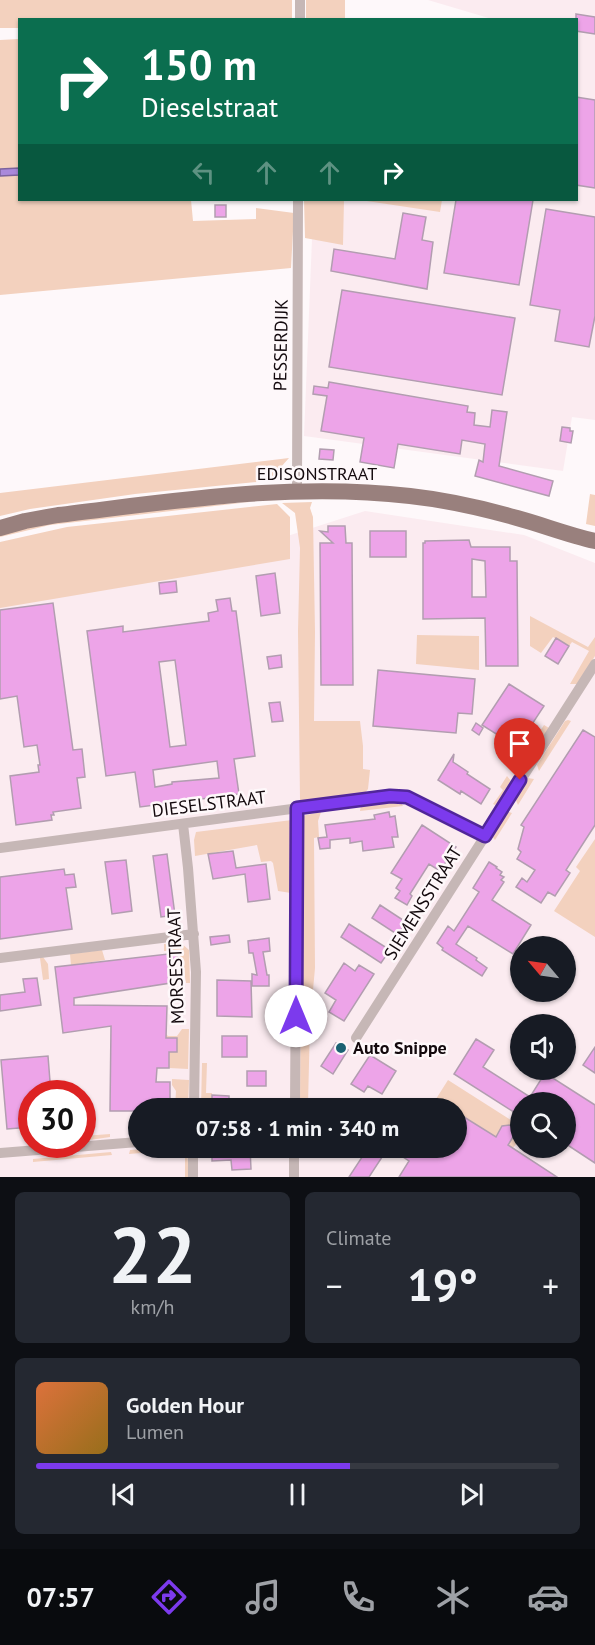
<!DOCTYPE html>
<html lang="en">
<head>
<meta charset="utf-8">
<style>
  body { margin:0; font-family:"PT Sans",sans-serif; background:#242831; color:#f1f3f6; height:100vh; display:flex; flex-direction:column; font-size:22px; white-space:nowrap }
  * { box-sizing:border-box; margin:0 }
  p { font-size:20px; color:#9ea1a6 }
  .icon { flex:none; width:33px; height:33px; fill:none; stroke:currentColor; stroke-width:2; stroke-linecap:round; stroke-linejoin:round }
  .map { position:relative; height:1177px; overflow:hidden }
  .sheet { display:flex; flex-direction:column; gap:15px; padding:15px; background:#0d0f14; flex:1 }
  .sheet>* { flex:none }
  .guide { position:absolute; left:18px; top:18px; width:560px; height:183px; border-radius:0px; box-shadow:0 2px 4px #0004; background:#0b6e4f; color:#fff; overflow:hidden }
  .needle { width:39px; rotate:299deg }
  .fabs { position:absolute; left:510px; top:936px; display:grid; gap:12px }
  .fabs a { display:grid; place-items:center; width:66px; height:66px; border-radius:50%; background:#171b24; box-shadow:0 2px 4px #0004; font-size:30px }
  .speed { position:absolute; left:18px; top:1080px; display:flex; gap:12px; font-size:30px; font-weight:700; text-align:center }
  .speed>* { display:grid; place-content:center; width:78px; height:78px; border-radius:50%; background:#171b24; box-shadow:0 2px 4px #0004; line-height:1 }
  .speed .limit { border:9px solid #d22; background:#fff; color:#111 }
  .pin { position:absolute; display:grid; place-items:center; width:51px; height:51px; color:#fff; margin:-62px -26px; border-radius:50% 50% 50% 0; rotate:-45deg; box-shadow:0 0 6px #0007 }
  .pin .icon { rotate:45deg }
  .me { position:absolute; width:66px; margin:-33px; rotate:0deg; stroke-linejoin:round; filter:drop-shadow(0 0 4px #0008) }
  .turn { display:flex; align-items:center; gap:21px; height:126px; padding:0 24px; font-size:27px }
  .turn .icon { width:78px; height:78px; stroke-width:2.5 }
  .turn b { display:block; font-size:42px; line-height:51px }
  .lanes { display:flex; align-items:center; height:57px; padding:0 24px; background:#0003; justify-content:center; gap:30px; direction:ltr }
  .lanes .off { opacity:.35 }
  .big { font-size:45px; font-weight:600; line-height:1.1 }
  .sheet .widget { flex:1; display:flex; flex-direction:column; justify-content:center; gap:9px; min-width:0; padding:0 21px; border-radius:9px; background:#242831 }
  .sheet .dial { align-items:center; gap:0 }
  .dial b { font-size:78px; line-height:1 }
  .song { display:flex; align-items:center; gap:18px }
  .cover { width:72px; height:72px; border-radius:9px; background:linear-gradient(135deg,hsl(20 70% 55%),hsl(40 70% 35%)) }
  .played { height:6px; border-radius:3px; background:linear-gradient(90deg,#7c3aed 60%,#363941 60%) }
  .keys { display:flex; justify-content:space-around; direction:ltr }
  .heat { display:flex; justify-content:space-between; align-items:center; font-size:33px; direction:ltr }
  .sheet .tiles { flex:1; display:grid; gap:15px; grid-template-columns:1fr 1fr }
  .widget:last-child { grid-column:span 2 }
  .trip { position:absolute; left:128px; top:1098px; width:339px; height:60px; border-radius:30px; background:#171b24; box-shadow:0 2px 4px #0004; font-weight:600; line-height:60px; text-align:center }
  .menu { display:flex; height:96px; justify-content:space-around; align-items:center; background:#090b0e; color:#9ea1a6 }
  .menu .icon { width:42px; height:42px }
  .menu .on { color:#7c3aed }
  .menu b { font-size:27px; color:#f1f3f6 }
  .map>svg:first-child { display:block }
  .built { fill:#fbebf0; fill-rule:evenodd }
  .green { fill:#f3d1be }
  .water { fill:#a989db; stroke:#7c639d; stroke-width:1.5 }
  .building { fill:#eda4e8; stroke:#b29db0; stroke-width:1.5; fill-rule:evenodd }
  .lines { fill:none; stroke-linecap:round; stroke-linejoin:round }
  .street { stroke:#c6b7b6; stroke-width:10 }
  .primary { stroke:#99807d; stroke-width:16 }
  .route-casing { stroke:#51269a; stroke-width:15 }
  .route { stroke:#7c3aed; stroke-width:10 }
  .poi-dot { fill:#1b6172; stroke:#fef8fa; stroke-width:2 }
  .labels { text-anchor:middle; stroke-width:5; stroke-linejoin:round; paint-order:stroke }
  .street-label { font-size:18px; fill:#13090d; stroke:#fef8fa }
  .poi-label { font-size:18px; font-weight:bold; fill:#13090d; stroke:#fef8fa; text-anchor:start }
</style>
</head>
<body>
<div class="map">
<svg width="595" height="1177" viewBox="0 0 595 1177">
  <rect width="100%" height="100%" fill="#fef8fa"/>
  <path class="built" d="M428,0H595V420L572,417L563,471L304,436L312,239L343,244V200H576V20L492,19Z
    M365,511L524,535L595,563V1177H0V598L247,549ZM520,946H566V992H520ZM520,1024H566V1070H520ZM32,1094H82V1144H32ZM520,1102H566V1148H520ZM138,1108H456V1148H138Z"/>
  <path class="green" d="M0,0H292V19L20,20L19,28H0Z
    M306,0H345V19H306Z
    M19,39V168L0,169V40Z
    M19,175L20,200H191L193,221L256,219V208L294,213L291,268L0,295V176Z
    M304,200H344L343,245L305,238Z
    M360,200H442L440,212Z
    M289,458L272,477L257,482L135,494L30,509L0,516V493Z
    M590,494L595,495V526L586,524Z
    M258,501L50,525L0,537V533L27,526L140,511Z
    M312,502L310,508L313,517L315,632L314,721H360L363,746V769L370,770L368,789L364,794L302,802L300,800L298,631L300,548L295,513L282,503Z
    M277,504L290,517V559L0,608V542L67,527Z
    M530,616L588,647L595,637V656L577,684H570L589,651L572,642L569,646L553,637L541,653L530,646Z
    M417,635L479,636V670L416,664Z
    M568,720L571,721L539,771L537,765L565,721Z
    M544,725L549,728L531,756L526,753Z
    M507,776L511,781C511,790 503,802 495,805L493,804L503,790L500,787Z
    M528,778L534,779L518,805L515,798Z
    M394,801H400L403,806L360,811L361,805Z
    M321,812L318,821L319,837L314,838L315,968L310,1023L308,1104L300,1105L302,816Z
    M509,812L512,813L495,840L491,835L506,813Z
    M292,820L291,893L278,891L273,863L271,861L261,862L257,845L195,856L194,840L196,832Z
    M595,839V937L554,911L580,871L576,867Z
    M181,943L189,950L190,983H186L185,977L178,978L180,953L176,951H164V944Z
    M102,950L105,960L71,965L70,954Z
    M43,957L48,964L49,979L43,980L40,958Z
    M182,1029H189L188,1069L169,1068V1052H177V1039L166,1038V1034L168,1036H177Z
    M202,1063H207L206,1093H212V1108H201Z
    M172,1079L189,1080L188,1108L175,1107L176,1091L172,1085Z
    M448,1080L520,1126V1139L513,1148L456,1112V1108H451L436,1099Z
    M110,1134V1137L83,1141V1136Z
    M160,1148C190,1148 188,1148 188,1177H185V1155L179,1150L129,1154L130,1150Z
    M111,1152L112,1155L33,1162V1159Z"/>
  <path class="water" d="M19,168V175L0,176V169Z"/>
  <path class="building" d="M576,14L595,17V34L576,31Z
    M576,97L595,100V188L576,185Z
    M456,200H533L519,285L444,273Z
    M215,205H226V217H215Z
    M546,209L595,217V316L589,347L555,341L560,310L530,305Z
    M403,213L426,217L422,240L433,242L427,289L331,271L334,249L395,259Z
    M342,290L515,318L502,395L329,367Z
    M329,382L468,406L467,412L475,413L474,425L490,427L492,410L507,412L499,466L553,481L549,496L475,476L479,460L483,462L485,444L462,440L460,454L398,444L394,468L360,462L364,438L321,431L327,396L313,394L314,386L328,388Z
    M562,427L570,428V431H573L571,443L560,441Z
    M320,449L334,450L333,460L319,459Z
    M328,526H345L346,543H352L353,685H321L320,543H333L320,531L328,532Z
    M370,531H406V557H370Z
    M469,540L471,547H510V561H517L518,666H486L485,618L423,619V543H425V541ZM472,559L485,561L486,597H472Z
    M275,573L280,613L261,616L256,576Z
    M176,581L177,592L160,594L159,583Z
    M230,598L232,611H236L255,756L234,759L239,794L140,807L135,772L106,776L87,631L123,626V632L209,621L208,613L218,611L216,600ZM175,660L186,745L170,747L159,662ZM217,761L219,778L172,782V784L155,787L153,770Z
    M53,603L73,750L82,749L85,777L77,778L81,808L53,812L54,815H51L52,820L16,825L10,776L39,772L38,765H40L37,745L24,747L17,696L0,699V610Z
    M556,638L569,646L558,664L545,656Z
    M281,655L282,667L269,669L267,657Z
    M378,670L475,679L472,714L458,713L456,733L373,726Z
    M509,684L544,706L517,747L482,725Z
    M280,702L283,721L272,722L269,703Z
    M476,723L483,728L479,735L472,730Z
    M583,730L595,737V825L566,870L570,873L555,896L548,892L541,903L516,887L522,878L527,882L535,870L517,859L521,852L518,849L524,827L521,825Z
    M454,754L453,762L468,772L467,774L490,789L481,804L461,791L460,794L438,780Z
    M389,812L390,817L395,816L398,837H392L394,847L363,851L362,841L350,843V838L330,840V848L320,849L318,838L327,837L325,825L375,819L374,815Z
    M422,825L456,847L440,871L429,864L410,894L412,896L407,905L395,898L400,891L396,888L402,879L391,873Z
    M233,851L236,868L266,864L270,899L248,902L245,874L213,879L208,854Z
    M167,854L175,915L161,917L153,856Z
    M126,860L132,911L112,914L105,862Z
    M489,862L497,867L496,868L502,872L500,875L504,877L501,880L504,882L492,900L531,925L513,954L468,926L456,944L477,958L476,960L487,968L482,976L442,950L443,948L437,943L448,926L454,931L479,892L473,888Z
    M64,869L65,875L74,874L76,887L66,888L72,929L0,939V877Z
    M380,905L406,922L398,935L372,918Z
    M349,924L390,950L381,963L341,937Z
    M229,935L230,942L211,945L210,937Z
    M269,938L270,951L263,952L267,975H269V986H252V974L257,975L253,953H249L248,941Z
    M177,953L178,960L175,963L177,982L74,998V1005L167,1006L166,1038H177V1052H169V1068H157L156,1082H170V1108H138V1111H110L111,1026L63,1033L55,967Z
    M344,963L355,971L359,965L374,974L344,1021L329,1012L336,1000L325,993Z
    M37,978L41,1005L0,1011V995L25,992L23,979Z
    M217,980L251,981L252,1017L217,1016Z
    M222,1036H247V1057H222Z
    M476,1039L494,1050L483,1067L530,1097L545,1073L595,1105V1163L566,1144V1102H520V1116L454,1074Z
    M336,1043L348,1050L333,1074L321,1066Z
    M595,1047V1073L583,1065Z
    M370,1055L396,1071L382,1094L368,1086L364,1092L351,1084Z
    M48,1056L51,1094H32V1127L7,1129L1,1060Z
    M247,1071H266V1086H247Z
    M212,1095L229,1096V1108H212Z
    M436,1099L451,1108H430Z
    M456,1112L496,1137L502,1126L511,1125L515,1134L508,1145L557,1177H399L409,1161L400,1155L405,1148H456Z
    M212,1148H250L251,1169L232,1170L231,1160L212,1161Z
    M368,1148H388L369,1177H349Z"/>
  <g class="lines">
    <path class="street" d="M300,20V0
      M297,490L298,200
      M183,824L188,868L196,972L194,1108
      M0,848L389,796L416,800L485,836
      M0,958L194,934
      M356,1038L595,664
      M295,1108L297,809
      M0,1153L138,1142
      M193,1177V1148
      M294,1177V1148"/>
    <path class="primary" d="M0,528L25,521L58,515C175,501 292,482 410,496C446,500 482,508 517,518C543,525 568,535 595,541"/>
  </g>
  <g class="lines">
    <g class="route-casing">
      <path id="route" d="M296,1016L297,808L390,796L407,797L485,836L520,780"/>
    </g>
    <use href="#route" class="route"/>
  </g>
  <circle class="poi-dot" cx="341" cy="1048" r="6"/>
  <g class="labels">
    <g class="street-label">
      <text transform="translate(281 345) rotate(-89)" y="6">PESSERDIJK</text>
      <text x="317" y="480">EDISONSTRAAT</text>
      <text transform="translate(209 804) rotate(-7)" y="6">DIESELSTRAAT</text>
      <text transform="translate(423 903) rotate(-58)" y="6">SIEMENSSTRAAT</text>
      <text transform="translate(176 966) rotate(-92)" y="6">MORSESTRAAT</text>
    </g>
    <g class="poi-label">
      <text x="353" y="1054">Auto Snippe</text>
    </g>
  </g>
</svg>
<div class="fabs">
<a><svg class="needle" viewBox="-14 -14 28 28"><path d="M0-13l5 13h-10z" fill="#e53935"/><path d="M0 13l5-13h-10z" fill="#9ea1a6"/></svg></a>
<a><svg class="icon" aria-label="sound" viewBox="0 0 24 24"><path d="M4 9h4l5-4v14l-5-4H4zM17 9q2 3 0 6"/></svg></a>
<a><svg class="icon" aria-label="search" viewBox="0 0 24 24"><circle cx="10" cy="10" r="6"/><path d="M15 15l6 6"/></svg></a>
</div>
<div class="speed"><div class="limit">30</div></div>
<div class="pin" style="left:520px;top:780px;background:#d93025"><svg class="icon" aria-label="arrive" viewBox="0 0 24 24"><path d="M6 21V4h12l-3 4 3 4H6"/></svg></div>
<svg class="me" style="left:296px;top:1016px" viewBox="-20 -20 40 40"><circle r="19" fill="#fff"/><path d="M0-13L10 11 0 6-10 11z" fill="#7c3aed"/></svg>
<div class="trip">07:58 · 1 min · 340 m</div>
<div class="guide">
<div class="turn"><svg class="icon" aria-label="right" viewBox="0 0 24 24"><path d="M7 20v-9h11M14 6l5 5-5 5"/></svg><div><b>150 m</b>Dieselstraat</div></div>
<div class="lanes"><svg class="icon off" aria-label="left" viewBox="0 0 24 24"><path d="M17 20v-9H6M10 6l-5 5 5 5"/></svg><svg class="icon off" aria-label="ahead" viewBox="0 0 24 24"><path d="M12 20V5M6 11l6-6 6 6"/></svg><svg class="icon off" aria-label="ahead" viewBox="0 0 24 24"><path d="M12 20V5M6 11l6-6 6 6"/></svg><svg class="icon" aria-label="right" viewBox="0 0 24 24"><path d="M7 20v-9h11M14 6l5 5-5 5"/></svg></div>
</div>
</div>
<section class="sheet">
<div class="tiles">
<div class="widget dial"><b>22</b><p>km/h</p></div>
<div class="widget"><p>Climate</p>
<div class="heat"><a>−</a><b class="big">19°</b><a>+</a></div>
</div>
<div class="widget">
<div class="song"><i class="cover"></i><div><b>Golden Hour</b><p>Lumen</p></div></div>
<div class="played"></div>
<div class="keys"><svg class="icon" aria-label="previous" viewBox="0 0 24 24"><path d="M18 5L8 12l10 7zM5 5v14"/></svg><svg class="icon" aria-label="pause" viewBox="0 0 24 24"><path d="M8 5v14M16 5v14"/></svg><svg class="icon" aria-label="next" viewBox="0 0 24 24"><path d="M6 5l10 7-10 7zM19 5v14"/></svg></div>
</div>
</div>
</section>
<nav class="menu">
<b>07:57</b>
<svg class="icon on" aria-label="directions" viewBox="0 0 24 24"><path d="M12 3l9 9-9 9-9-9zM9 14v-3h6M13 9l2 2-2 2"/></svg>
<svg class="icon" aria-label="music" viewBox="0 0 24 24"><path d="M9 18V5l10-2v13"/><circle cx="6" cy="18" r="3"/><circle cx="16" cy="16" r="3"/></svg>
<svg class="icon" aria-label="phone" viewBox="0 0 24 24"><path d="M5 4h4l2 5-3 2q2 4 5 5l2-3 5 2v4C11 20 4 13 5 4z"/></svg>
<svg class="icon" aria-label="climate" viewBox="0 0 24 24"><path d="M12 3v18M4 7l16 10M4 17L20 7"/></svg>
<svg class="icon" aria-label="car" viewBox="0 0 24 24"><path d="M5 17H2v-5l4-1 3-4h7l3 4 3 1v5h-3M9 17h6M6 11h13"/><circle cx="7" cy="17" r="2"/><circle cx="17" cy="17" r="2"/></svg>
</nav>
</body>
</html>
